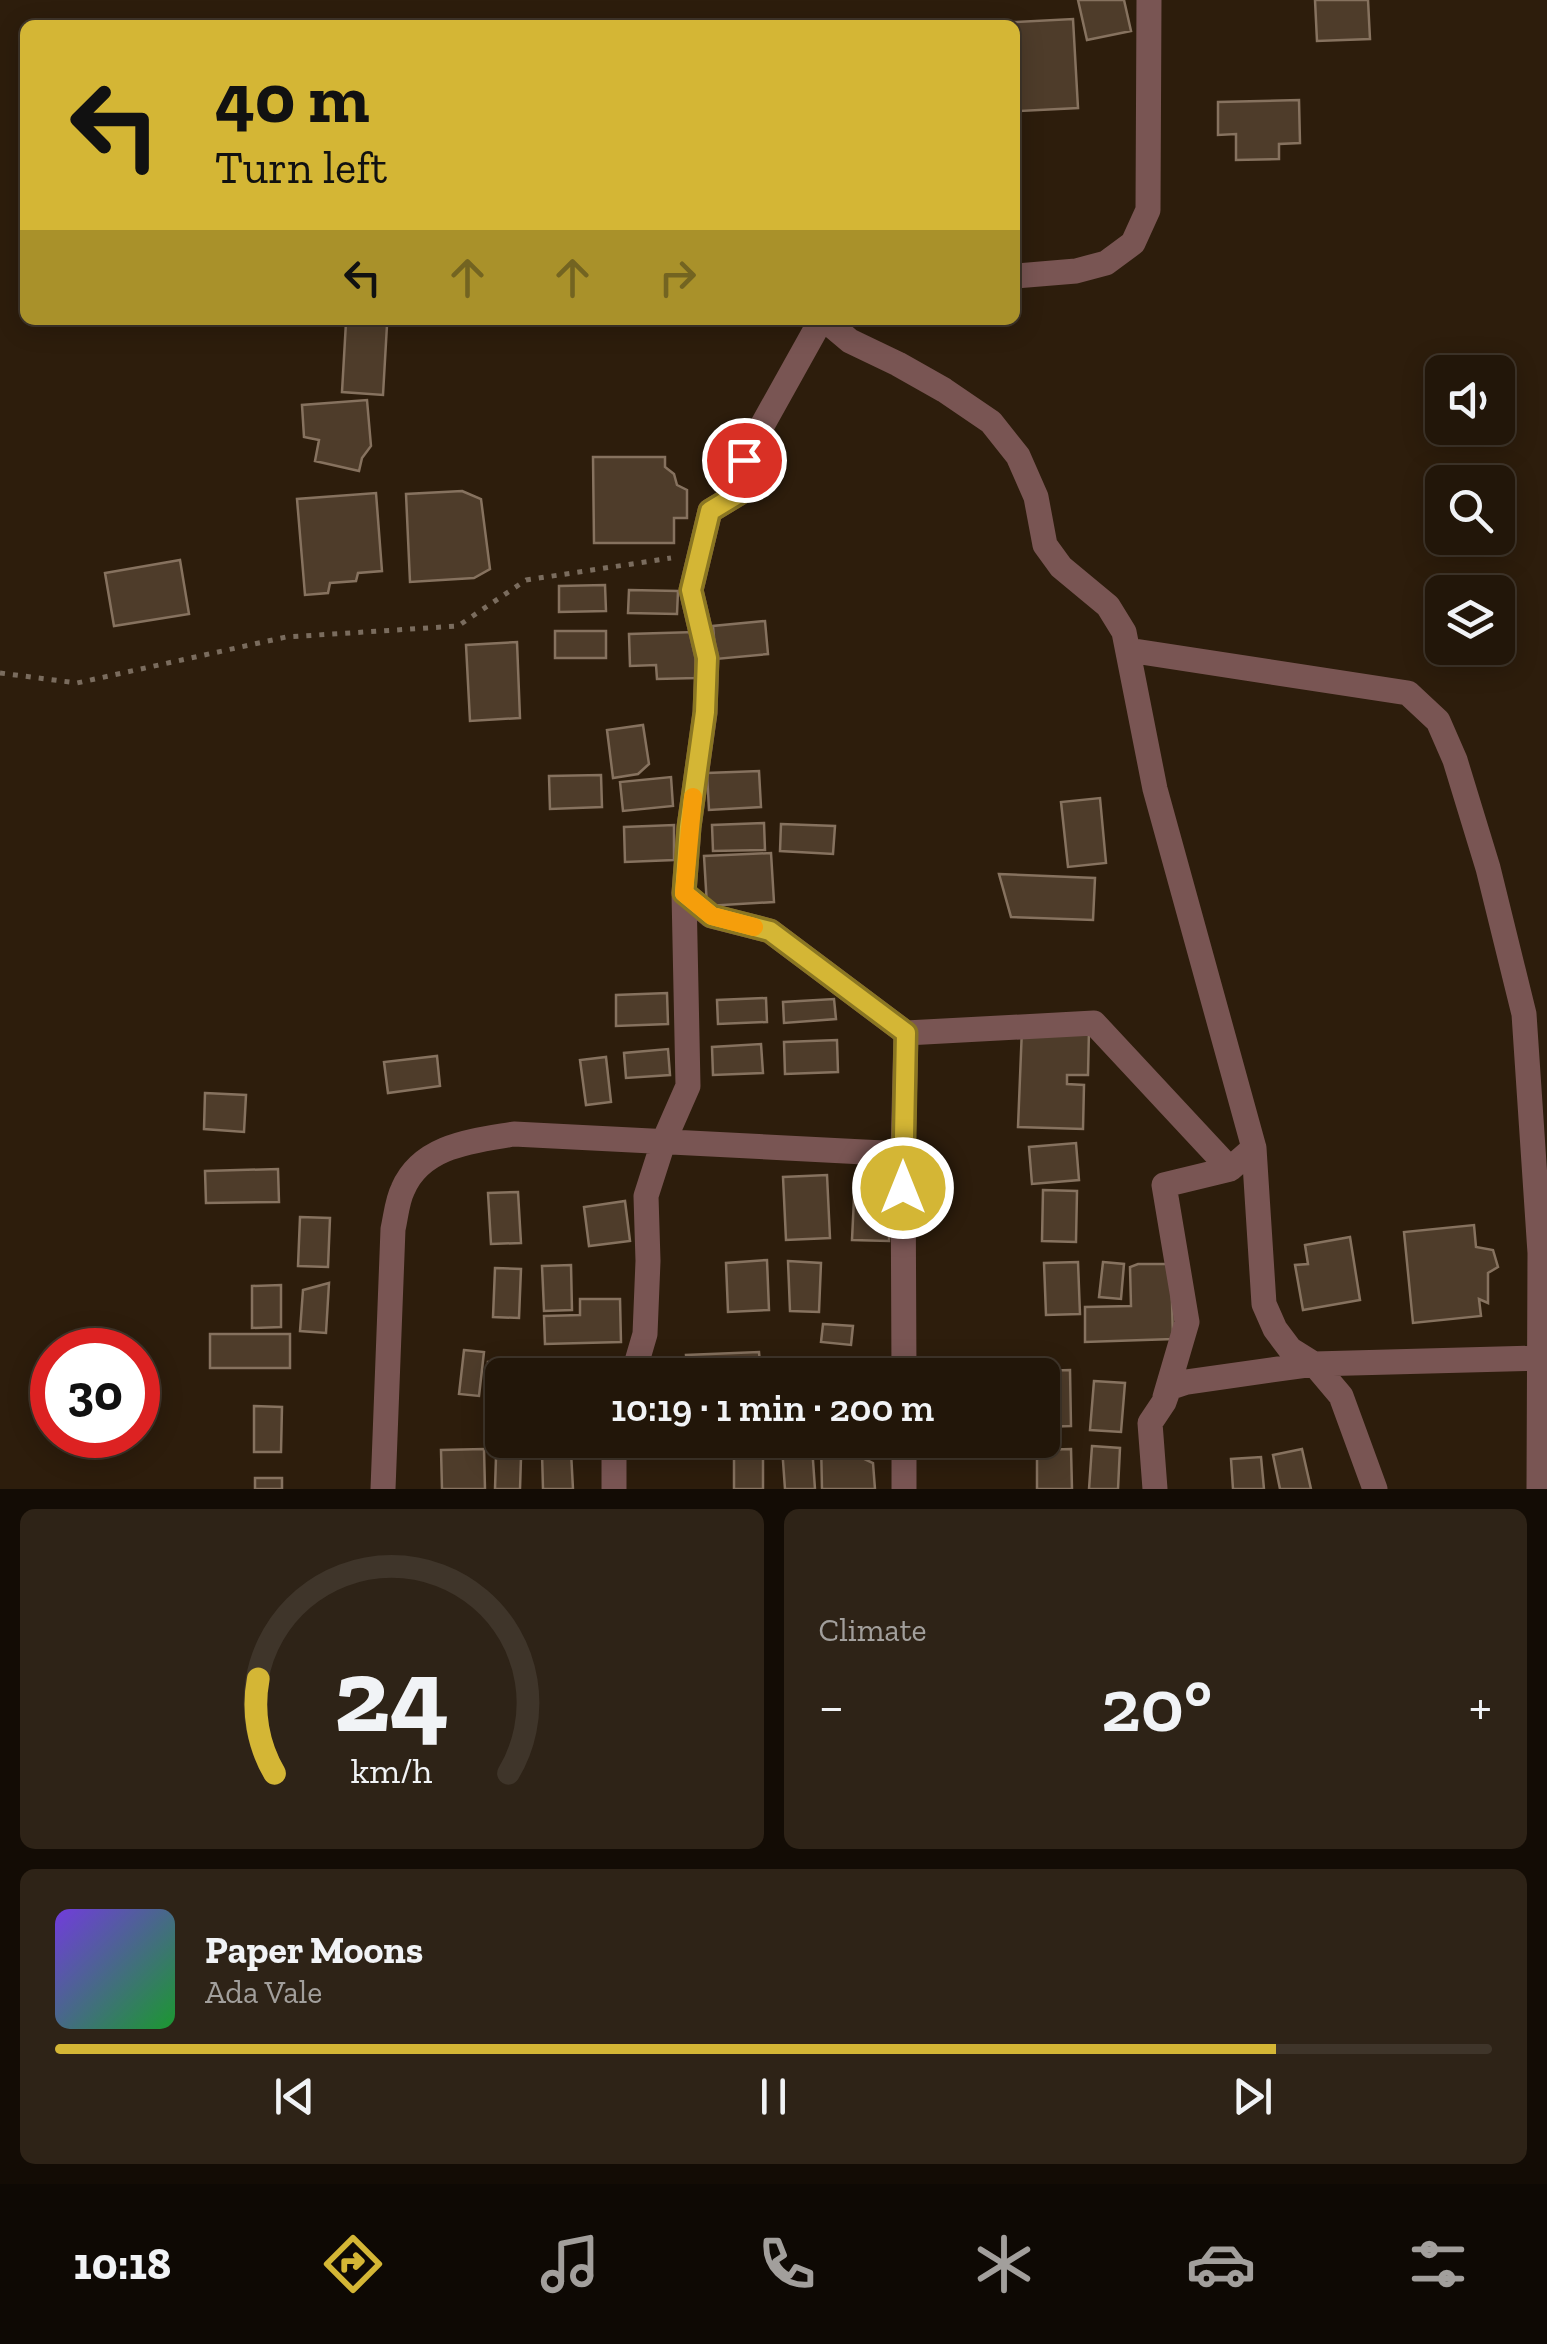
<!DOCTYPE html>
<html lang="en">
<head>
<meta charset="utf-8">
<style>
  body { margin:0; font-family:"Zilla Slab",serif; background:#2e2317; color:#f1f3f6; height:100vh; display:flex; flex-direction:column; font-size:38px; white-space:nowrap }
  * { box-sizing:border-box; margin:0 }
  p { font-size:32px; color:#a29f9c }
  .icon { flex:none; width:55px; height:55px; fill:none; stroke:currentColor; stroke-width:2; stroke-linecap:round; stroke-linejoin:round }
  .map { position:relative; height:1489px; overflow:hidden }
  .details { display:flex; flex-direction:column; gap:20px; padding:20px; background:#130c05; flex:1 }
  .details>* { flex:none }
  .top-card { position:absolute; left:20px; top:20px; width:1000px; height:305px; border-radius:15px; box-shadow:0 5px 25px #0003,0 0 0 2px #3f352a; background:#d4b635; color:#111; overflow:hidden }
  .buttons { position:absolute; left:1425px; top:355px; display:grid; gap:20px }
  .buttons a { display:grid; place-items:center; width:90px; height:90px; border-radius:15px; background:#221609; box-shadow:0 5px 25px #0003,0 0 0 2px #3f352a; font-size:50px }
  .speed { position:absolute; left:30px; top:1328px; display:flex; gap:20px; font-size:50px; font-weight:700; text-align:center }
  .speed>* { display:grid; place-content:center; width:130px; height:130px; border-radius:50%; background:#221609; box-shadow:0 5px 25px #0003,0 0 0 2px #3f352a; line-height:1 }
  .speed .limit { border:15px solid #d22; background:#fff; color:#111 }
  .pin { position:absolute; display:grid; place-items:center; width:85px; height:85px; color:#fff; margin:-42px; border:5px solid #fff; border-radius:50%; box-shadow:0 2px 10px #0007 }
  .me { position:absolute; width:110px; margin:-55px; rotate:0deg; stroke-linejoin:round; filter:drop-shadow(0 0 8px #0008) }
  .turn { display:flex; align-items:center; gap:35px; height:210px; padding:0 30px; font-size:45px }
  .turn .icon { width:130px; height:130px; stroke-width:2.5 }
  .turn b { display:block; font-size:70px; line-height:85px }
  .lanes { display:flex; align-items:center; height:95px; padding:0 30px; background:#0003; justify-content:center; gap:50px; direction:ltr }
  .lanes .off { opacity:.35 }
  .big { font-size:75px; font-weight:600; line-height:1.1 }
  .details .card { flex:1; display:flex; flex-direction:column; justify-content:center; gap:15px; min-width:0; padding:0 35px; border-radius:15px; background:#2e2317 }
  .details .dial { align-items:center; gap:0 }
  .dial svg { height:260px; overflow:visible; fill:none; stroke:#3f352a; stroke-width:7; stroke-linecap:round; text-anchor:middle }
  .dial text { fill:#f1f3f6; stroke:none }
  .song { display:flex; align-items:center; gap:30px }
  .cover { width:120px; height:120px; border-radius:15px; background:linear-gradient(135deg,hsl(260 70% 55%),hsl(130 70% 35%)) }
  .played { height:10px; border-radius:5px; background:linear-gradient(90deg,#d4b635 85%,#3f352a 85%) }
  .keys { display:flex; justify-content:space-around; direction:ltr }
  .heat { display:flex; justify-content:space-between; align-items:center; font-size:55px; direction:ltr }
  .details .tiles { flex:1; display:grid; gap:20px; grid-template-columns:1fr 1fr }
  .card:last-child { grid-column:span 2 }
  .trip { position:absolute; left:485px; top:1358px; width:575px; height:100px; border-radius:15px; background:#221609; box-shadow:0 5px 25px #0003,0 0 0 2px #3f352a; font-weight:600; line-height:100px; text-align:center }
  .dock { display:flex; height:160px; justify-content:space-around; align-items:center; background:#0e0904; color:#a29f9c }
  .dock .icon { width:70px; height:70px }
  .dock .on { color:#d4b635 }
  .dock b { font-size:45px; color:#f1f3f6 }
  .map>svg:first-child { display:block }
  .building { fill:#4e3c2a; stroke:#86725f; stroke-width:2.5 }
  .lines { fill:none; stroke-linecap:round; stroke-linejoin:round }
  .path { stroke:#7a6c5e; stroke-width:5; stroke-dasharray:5 8; stroke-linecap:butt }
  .minor { stroke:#795553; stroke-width:25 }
  .route-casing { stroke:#8a7622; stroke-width:25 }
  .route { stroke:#d4b635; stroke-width:18 }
  .slow { stroke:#f59e0b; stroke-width:18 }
</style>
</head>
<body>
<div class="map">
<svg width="1547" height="1489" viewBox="0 0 1547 1489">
  <rect width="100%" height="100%" fill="#2d1d0c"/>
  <path class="building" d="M1078,0H1124L1131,31L1087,40Z
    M1315,0H1368L1370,39L1317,41Z
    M1073,19L1078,108L1020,111L1015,22Z
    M781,21L826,24L828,25H780Z
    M700,22L752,23V25H699Z
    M1299,100L1300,143L1279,144V159L1236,160V134L1218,135V102Z
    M346,322L387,325L383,395L342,392Z
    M367,400L371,446L362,458L359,471L315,461L319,440L304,437L302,405Z
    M593,457H665V467L674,474L677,485L687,490V518H674V543H594Z
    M462,491L481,499L490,569L474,578L410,582L406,494Z
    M376,493L382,571L358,573L356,581L330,583L328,593L305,595L297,499Z
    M180,560L189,614L114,626L105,573Z
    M605,585L606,611L559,612V586Z
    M629,590L678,591L677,614L628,613Z
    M765,621L768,654L716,659L713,626Z
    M555,631H606V658H555Z
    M695,632L696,678L657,679L656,665L630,666L629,634Z
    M517,642L520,718L470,721L466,645Z
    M643,725L649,764L638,774L613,778L607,730Z
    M759,771L761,807L709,810L707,773Z
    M601,775L602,807L550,809L549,776Z
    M671,777L673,806L623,811L620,782Z
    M1100,798L1106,863L1068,867L1061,802Z
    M764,823L765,850L713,851L712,825Z
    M781,824L835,826L833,854L780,851Z
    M674,825V860L625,862L624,827Z
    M771,853L774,902L707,906L704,856Z
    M999,874L1095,878L1093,920L1011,917Z
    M667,993L668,1024L616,1026V995Z
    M766,998L767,1022L718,1024L717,1000Z
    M834,999L836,1019L784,1023L783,1002Z
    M1022,1028L1089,1030L1088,1075H1067V1084L1084,1085L1083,1129L1018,1127Z
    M837,1040L838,1072L785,1074L784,1042Z
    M761,1044L763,1073L713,1075L712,1047Z
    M668,1049L670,1075L626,1078L624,1053Z
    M437,1056L440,1086L388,1093L384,1062Z
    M606,1057L611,1102L586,1105L580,1060Z
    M205,1093L246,1095L244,1132L204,1129Z
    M1076,1143L1079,1180L1032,1184L1029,1147Z
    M278,1169L279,1202L206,1203L205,1171Z
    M827,1175L830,1238L786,1240L783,1177Z
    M1043,1190L1077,1191L1076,1242L1042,1241Z
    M518,1192L521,1243L491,1244L488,1193Z
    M854,1198L890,1199L889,1241L852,1240Z
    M625,1201L630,1241L589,1246L584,1207Z
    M300,1217L330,1218L328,1267L298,1266Z
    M1474,1225L1476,1247L1493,1250L1498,1267L1488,1273V1303L1479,1299L1481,1316L1413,1323L1404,1232Z
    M1350,1237L1360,1300L1303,1310L1295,1265L1308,1264L1305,1245Z
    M767,1260L769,1310L728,1312L726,1263Z
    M788,1261L821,1263L819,1312L790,1311Z
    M1078,1262L1080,1314L1046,1315L1044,1263Z
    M1103,1262L1124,1264L1121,1299L1099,1297Z
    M1138,1264H1171L1173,1339L1085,1342V1307L1131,1306L1130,1267Z
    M571,1265L572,1310L544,1311L542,1266Z
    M495,1268L521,1269L519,1318L493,1317Z
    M329,1283L326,1333L300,1331L303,1290Z
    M281,1285V1327L252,1328V1286Z
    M580,1299H620L621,1342L545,1344L544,1316L580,1315Z
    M823,1324L853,1326L851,1345L821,1342Z
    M210,1334H290V1368H210Z
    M464,1350L484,1352L479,1396L459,1394Z
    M759,1352L761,1375H688L686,1355Z
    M522,1361V1375H502V1418H497L496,1389L488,1387V1362Z
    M1070,1370L1071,1426L1042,1427V1375H1037V1371Z
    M1094,1381L1125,1383L1121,1432L1090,1430Z
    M254,1406L282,1407L281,1452H254Z
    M860,1442V1457L873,1463L875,1489H822L821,1443Z
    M812,1446L815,1489H785L782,1447Z
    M1092,1446L1120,1448L1118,1489H1089Z
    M484,1449L485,1489H442L441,1450Z
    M1071,1449L1072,1489H1037V1450Z
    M1302,1449L1311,1489H1280L1273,1455Z
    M571,1452L573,1489H543L542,1453Z
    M734,1454H763V1489H734Z
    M496,1457L521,1458L520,1489H495Z
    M1261,1457L1264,1489H1233L1231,1459Z
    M255,1478H282V1489H255Z"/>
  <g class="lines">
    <path class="path" d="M0,673L77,683L286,637L458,626L526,580L671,558"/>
    <path class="minor" d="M1015,276L1076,271L1106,263L1133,243L1148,210L1149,0
      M821,320L743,460L748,488L710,511L691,590L707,658L705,713L689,827L684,893L711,916L770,931L906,1033L1094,1023L1230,1169L1254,1148
      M825,320L850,341L898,364L944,390L991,422L1018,456L1036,497L1045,545L1061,567L1108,606L1124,632L1155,789L1254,1148L1264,1304L1275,1329L1290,1349L1314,1364L1341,1396L1375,1489
      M1128,650L1408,693L1438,721L1455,760L1488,868L1524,1014L1540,1253L1539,1489
      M633,1375L645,1334L648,1261L646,1196L663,1143L688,1086L684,893
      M904,1375L903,1154L906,1033
      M1165,1397L1187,1322L1164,1185L1230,1169
      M383,1489L393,1229C396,1216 397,1201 403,1189C422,1145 473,1141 514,1134L903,1154
      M614,1489V1440
      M904,1489V1440
      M1155,1489L1150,1423L1164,1402L1169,1388L1187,1382L1314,1364L1540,1358"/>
  </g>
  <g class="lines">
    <g class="route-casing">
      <path id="route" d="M744,460L748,488L710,511L691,590L707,658L705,712L689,827L684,893L712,916L770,931L906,1033L903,1188"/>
    </g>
    <use href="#route" class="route"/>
    <path class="slow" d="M693,797L684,893L712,916L754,927"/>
  </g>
</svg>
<div class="buttons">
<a><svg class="icon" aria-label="sound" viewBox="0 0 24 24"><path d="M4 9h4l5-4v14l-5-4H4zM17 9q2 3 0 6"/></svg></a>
<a><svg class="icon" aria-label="search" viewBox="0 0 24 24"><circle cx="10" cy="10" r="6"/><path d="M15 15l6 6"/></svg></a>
<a><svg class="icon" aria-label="layers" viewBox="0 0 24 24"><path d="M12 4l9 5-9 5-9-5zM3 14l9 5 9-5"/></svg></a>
</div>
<div class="speed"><div class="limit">30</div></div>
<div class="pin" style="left:744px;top:460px;background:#d93025"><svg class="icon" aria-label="arrive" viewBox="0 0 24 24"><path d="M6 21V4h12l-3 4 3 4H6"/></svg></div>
<svg class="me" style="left:903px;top:1188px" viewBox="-20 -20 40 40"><circle r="17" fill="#d4b635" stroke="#fff" stroke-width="3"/><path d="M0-11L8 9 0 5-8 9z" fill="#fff"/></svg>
<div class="trip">10:19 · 1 min · 200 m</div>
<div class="top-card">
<div class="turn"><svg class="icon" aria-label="left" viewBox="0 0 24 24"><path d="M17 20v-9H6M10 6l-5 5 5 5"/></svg><div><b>40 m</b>Turn left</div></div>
<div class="lanes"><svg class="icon" aria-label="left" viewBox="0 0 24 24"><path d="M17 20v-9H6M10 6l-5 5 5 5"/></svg><svg class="icon off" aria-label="ahead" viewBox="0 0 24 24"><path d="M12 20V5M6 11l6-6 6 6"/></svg><svg class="icon off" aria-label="ahead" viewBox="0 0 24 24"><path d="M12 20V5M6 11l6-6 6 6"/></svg><svg class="icon off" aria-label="right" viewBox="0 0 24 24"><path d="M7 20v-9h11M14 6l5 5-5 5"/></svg></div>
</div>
</div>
<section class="details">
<div class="tiles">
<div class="card dial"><svg viewBox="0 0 100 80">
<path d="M14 69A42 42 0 1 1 86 69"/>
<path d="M14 69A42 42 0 0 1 9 40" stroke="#d4b635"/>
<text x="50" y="56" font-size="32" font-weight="700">24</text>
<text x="50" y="72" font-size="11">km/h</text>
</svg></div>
<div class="card"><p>Climate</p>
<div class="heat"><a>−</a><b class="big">20°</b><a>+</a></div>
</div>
<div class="card">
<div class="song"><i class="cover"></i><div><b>Paper Moons</b><p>Ada Vale</p></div></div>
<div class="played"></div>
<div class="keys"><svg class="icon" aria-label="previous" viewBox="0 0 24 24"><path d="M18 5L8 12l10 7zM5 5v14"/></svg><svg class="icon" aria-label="pause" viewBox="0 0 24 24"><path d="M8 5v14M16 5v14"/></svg><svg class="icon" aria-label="next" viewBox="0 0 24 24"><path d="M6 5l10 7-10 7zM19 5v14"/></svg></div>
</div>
</div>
</section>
<nav class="dock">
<b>10:18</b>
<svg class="icon on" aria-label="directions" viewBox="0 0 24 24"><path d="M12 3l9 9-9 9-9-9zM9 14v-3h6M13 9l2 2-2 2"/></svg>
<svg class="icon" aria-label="music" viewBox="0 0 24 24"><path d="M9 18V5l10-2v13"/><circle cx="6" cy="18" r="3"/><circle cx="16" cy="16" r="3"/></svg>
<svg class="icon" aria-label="phone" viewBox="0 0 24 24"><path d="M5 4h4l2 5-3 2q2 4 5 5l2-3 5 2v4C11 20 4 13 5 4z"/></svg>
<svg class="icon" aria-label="climate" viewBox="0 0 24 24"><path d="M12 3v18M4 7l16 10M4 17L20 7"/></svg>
<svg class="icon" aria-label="car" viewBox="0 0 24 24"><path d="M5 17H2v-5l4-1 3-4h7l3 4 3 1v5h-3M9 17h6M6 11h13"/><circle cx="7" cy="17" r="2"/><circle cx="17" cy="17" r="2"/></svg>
<svg class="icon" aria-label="filters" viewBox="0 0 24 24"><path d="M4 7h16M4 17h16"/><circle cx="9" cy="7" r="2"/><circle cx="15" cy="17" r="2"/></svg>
</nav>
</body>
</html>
